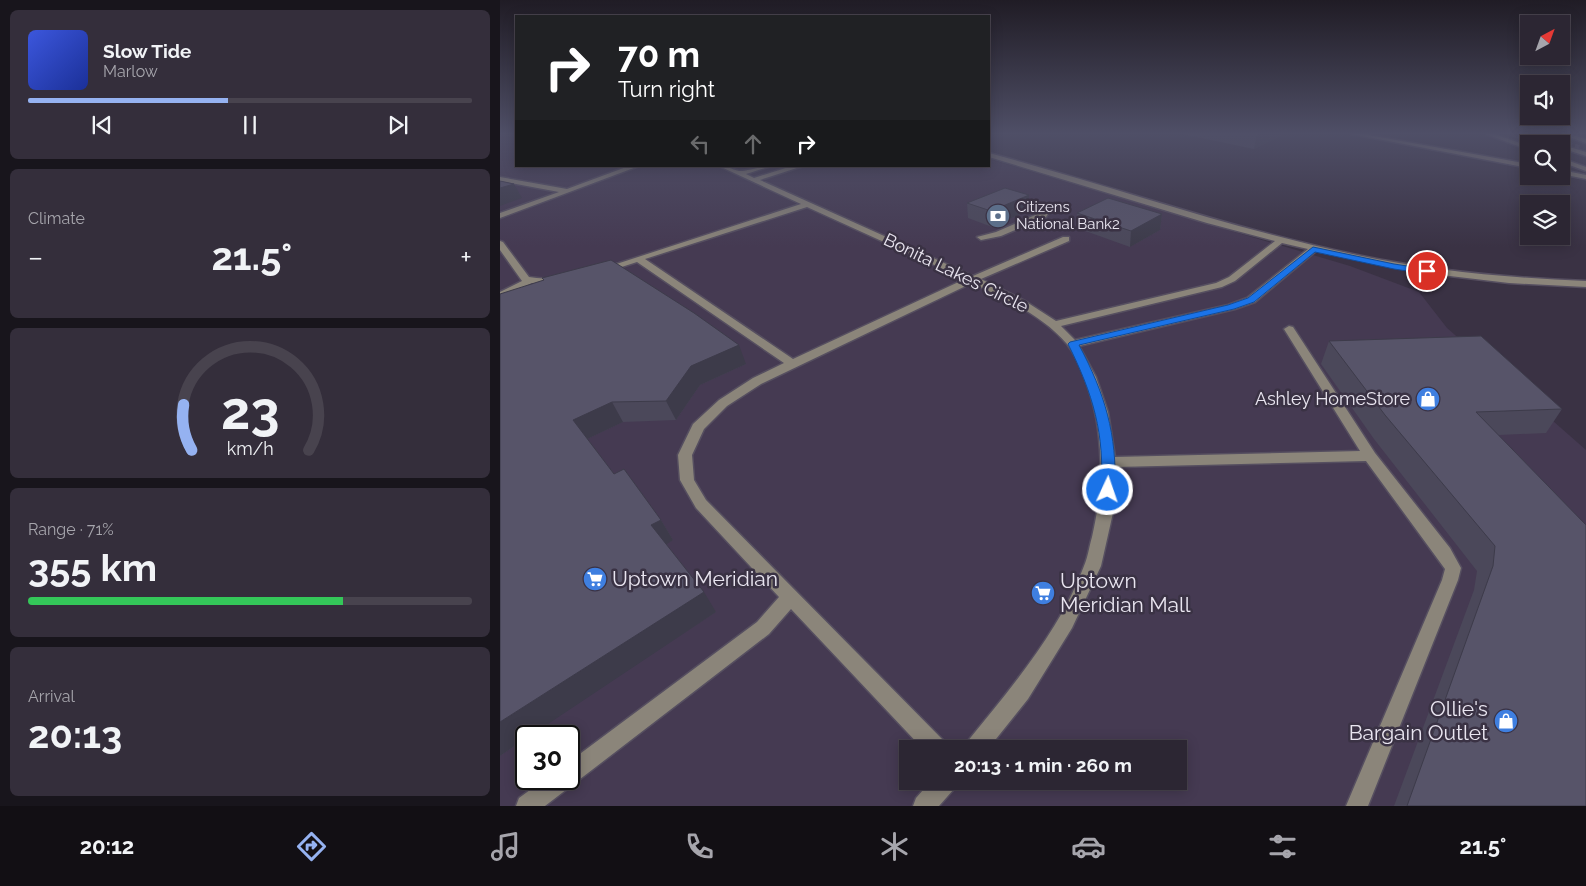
<!DOCTYPE html>
<html lang="en">
<head>
<meta charset="utf-8">
<style>
  body { margin:0; font-family:Raleway,sans-serif; background:#342e3b; color:#f1f3f6; height:100vh; display:flex; flex-direction:column; font-size:19px; white-space:nowrap }
  * { box-sizing:border-box; margin:0 }
  p { font-size:16px; color:#a6a5ac }
  .icon { flex:none; width:28px; height:28px; fill:none; stroke:currentColor; stroke-width:2; stroke-linecap:round; stroke-linejoin:round }
  .map { position:relative; flex:1; overflow:hidden }
  .sheet { display:flex; flex-direction:column; gap:10px; padding:10px; background:#18151c; width:500px }
  .sheet>* { flex:none }
  .top-card { position:absolute; left:15px; top:15px; width:475px; height:152px; border-radius:0px; box-shadow:0 2px 12px #0003,0 0 0 1px #48434e; background:#202124; color:#fff; overflow:hidden }
  .needle { width:32px; rotate:41deg }
  .fabs { position:absolute; left:1020px; top:15px; display:grid; gap:10px }
  .fabs a { display:grid; place-items:center; width:50px; height:50px; border-radius:0px; background:#2c2633; box-shadow:0 2px 12px #0003,0 0 0 1px #48434e; font-size:25px }
  .speed { position:absolute; left:15px; top:725px; display:flex; gap:10px; font-size:25px; font-weight:700; text-align:center }
  .speed>* { display:grid; place-content:center; width:65px; height:65px; border-radius:50%; background:#2c2633; box-shadow:0 2px 12px #0003,0 0 0 1px #48434e; line-height:1 }
  .speed .limit { border:2px solid #111; border-radius:8px; background:#fff; color:#111 }
  .pin { position:absolute; display:grid; place-items:center; width:42px; height:42px; color:#fff; margin:-21px; border:2px solid #fff; border-radius:50%; box-shadow:0 1px 5px #0007 }
  .me { position:absolute; width:55px; margin:-28px; rotate:3deg; stroke-linejoin:round; filter:drop-shadow(0 0 4px #0008) }
  .turn { display:flex; align-items:center; gap:18px; height:105px; padding:0 20px; font-size:22px }
  .turn .icon { width:65px; height:65px; stroke-width:2.5 }
  .turn b { display:block; font-size:35px; line-height:42px }
  .lanes { display:flex; align-items:center; height:48px; padding:0 20px; background:#0003; justify-content:center; gap:25px; direction:ltr }
  .lanes .off { opacity:.35 }
  .big { font-size:38px; font-weight:700; line-height:1.1 }
  .sheet .tile { flex:1; display:flex; flex-direction:column; justify-content:center; gap:8px; min-width:0; padding:0 18px; border-radius:8px; background:#342e3b }
  .sheet .dial { align-items:center; gap:0 }
  .dial svg { height:130px; overflow:visible; fill:none; stroke:#48434e; stroke-width:7; stroke-linecap:round; text-anchor:middle }
  .dial text { fill:#f1f3f6; stroke:none }
  .song { display:flex; align-items:center; gap:15px }
  .cover { width:60px; height:60px; border-radius:8px; background:linear-gradient(135deg,hsl(230 70% 55%),hsl(230 70% 35%)) }
  .played { height:5px; border-radius:2px; background:linear-gradient(90deg,#95b2f1 45%,#48434e 45%) }
  .keys { display:flex; justify-content:space-around; direction:ltr }
  .heat { display:flex; justify-content:space-between; align-items:center; font-size:28px; direction:ltr }
  .charge { height:8px; border-radius:4px; background:linear-gradient(90deg,#34c759 71%,#48434e 0) }
  .trip { position:absolute; left:399px; top:740px; width:288px; height:50px; border-radius:0px; background:#2c2633; box-shadow:0 2px 12px #0003,0 0 0 1px #48434e; font-weight:700; line-height:50px; text-align:center }
  .tab-bar { display:flex; height:80px; justify-content:space-around; align-items:center; background:#120f14; color:#a6a5ac }
  .tab-bar .icon { width:35px; height:35px }
  .tab-bar .selected { color:#95b2f1 }
  .tab-bar b { font-size:22px; color:#f1f3f6 }
  main { display:flex; flex:1; min-height:0 }
  .map>svg:first-child { display:block }
  .built { fill:#453a52; fill-rule:evenodd }
  .lines { fill:none; stroke-linecap:round; stroke-linejoin:round }
  .minor-tunnel { stroke:#544d5e; stroke-width:6; stroke-dasharray:6 3; stroke-linecap:butt }
  .minor-casing { stroke:#564f60; stroke-width:3 }
  .minor { fill:#8b857a; fill-rule:evenodd }
  .wall { fill:#4b485a }
  .shaded-wall { fill:#3d3b4a }
  .building { fill:#575469; stroke:#3d3b4a }
  .route { fill:#1a73e8; stroke:#114b97 }
  .labels { text-anchor:middle; stroke-width:5; stroke-linejoin:round; paint-order:stroke }
  .far-poi-label { font-size:15px; fill:#e9e5f0; stroke:#3a3244; text-anchor:start }
  .street-label { font-size:18px; fill:#e9e5f0; stroke:#3a3244 }
  .poi-label { font-size:18px; fill:#e9e5f0; stroke:#3a3244; text-anchor:end }
  .near-poi-label { font-size:21px; fill:#e9e5f0; stroke:#3a3244; text-anchor:start }
</style>
</head>
<body>
<main>
<section class="sheet">
<div class="tile">
<div class="song"><i class="cover"></i><div><b>Slow Tide</b><p>Marlow</p></div></div>
<div class="played"></div>
<div class="keys"><svg class="icon" aria-label="previous" viewBox="0 0 24 24"><path d="M18 5L8 12l10 7zM5 5v14"/></svg><svg class="icon" aria-label="pause" viewBox="0 0 24 24"><path d="M8 5v14M16 5v14"/></svg><svg class="icon" aria-label="next" viewBox="0 0 24 24"><path d="M6 5l10 7-10 7zM19 5v14"/></svg></div>
</div>
<div class="tile"><p>Climate</p>
<div class="heat"><a>−</a><b class="big">21.5°</b><a>+</a></div>
</div>
<div class="tile dial"><svg viewBox="0 0 100 80">
<path d="M14 69A42 42 0 1 1 86 69"/>
<path d="M14 69A42 42 0 0 1 9 41" stroke="#95b2f1"/>
<text x="50" y="56" font-size="32" font-weight="700">23</text>
<text x="50" y="72" font-size="11">km/h</text>
</svg></div>
<div class="tile"><p>Range · 71%</p><b class="big">355 km</b><div class="charge"></div></div>
<div class="tile"><p>Arrival</p><b class="big">20:13</b></div>
</section>
<div class="map">
<svg width="1086" height="806" viewBox="0 0 1086 806">
  <rect width="100%" height="100%" fill="#3a3244"/>
  <path class="built" d="M0,134H16V166H489V159L850,266L919,292L947,328L1086,450V806H0ZM26,736H69V779H26ZM408,749H678V781H408Z"/>
  <g class="lines">
    <path class="minor-tunnel" d="M1066,144L1079,148"/>
    <g class="minor-casing">
      <path id="minor" d="M852,134H863L1029,164V168Z
        M986,134H994L1029,146V150Z
        M1061,134H1069L1086,139V143Z
        M1034,135L1068,143L1066,146L1086,152V156L1061,148V144L1032,138Z
        M489,153C612,186 732,229 857,255C933,271 1009,278 1086,281V287L1009,283L933,274L816,251L755,302L735,309L579,346L596,377L608,412L615,457L860,451L784,329L789,326L793,327L875,453L950,548L961,568L958,580L868,806H846L942,580L945,569L866,461L616,467L615,504L601,566L572,628L528,699L488,749H464L467,742C510,689 560,631 584,566C588,557 589,547 592,537C601,496 603,470 598,429C595,405 582,362 567,344C542,315 506,299 472,283L261,384L227,406L204,429L192,455L194,480L206,500L445,742L448,749H423L291,609L269,634L45,806H16L19,798L45,779H69V762L257,622L279,597L196,508L180,480L178,455L193,424L219,400L253,378L284,363L137,262L103,273L98,270L301,204L219,166C227,166 231,169 239,171C244,172 262,166 271,166L246,174L254,178L292,166H303L260,180L473,276L563,237H569V241L481,279L525,301L556,321L716,283L729,277L775,241L707,223L489,157ZM307,207L465,279L293,359L145,259ZM782,243L808,249L747,298L728,305L575,340L561,326L722,287L735,281Z
        M1061,158L1086,167V171L1061,162Z
        M129,166H139L0,218V213L59,192L0,181V177L67,189Z
        M1061,170L1086,175V179L1061,174Z
        M538,205H544L550,211L546,217L501,236L481,240L477,237L496,232L540,213L542,211L537,207Z
        M0,241L3,242L29,277C39,279 49,278 58,280V284L44,286L32,283L0,299V292L22,281L0,250Z
        M431,781H457L454,789L439,806H413L416,798Z"/>
    </g>
    <use href="#minor" class="minor"/>
  </g>
  <path class="wall" d="M682,134H784L754,149Z
    M467,203L529,210L492,227L468,218Z
    M577,213L662,214L660,230L630,247L577,228Z
    M0,294L246,364L200,385L176,420L123,422L87,439L114,474L161,520L173,540L166,544L216,612L26,736V738L0,756Z
    M829,341L1062,409L1046,433L999,435L1086,806H894L974,590L977,571L874,439L821,364Z"/>
  <path class="shaded-wall" d="M757,134H784L754,149Z
    M14,184L22,198L0,206V188Z
    M529,195V210L492,227L491,211Z
    M662,214L660,230L630,247L631,231Z
    M239,345L246,364L200,385L176,420L166,401L191,366Z
    M112,402L123,422L85,440L73,420Z
    M161,520L173,540L164,546L151,525Z
    M204,592L216,612L30,736H26V738L0,756V722Z"/>
  <path class="building" d="M0,181L14,184L0,188Z
    M505,188L529,195L491,211L467,203Z
    M608,198L662,214L631,231L577,213Z
    M111,260L194,313L239,345L191,366L166,401L112,402L73,420L114,474L124,469L161,520L151,525L204,592L0,722V294L44,280L42,278Z
    M981,336L1062,409L976,412L1086,525V806H907L993,566L995,546L885,415L829,341Z"/>
  <linearGradient id="sky" x2="0" y2="1"><stop stop-color="#201c25"/><stop offset="0.54" stop-color="#4f4f67"/><stop offset="1" stop-color="#4f4f67" stop-opacity="0"/></linearGradient>
  <rect width="1086" height="247" fill="url(#sky)"/>
  <path class="route" d="M813,247L894,264L927,269L931,271L927,274L894,269L815,252L754,302L734,309L579,345C605,394 617,434 615,490L613,493H603L601,490C605,434 593,394 568,344L570,342L728,305L748,298Z"/>
  <defs>
    <g id="bank-disc" transform="scale(1.25)"><circle r="9.5" fill="#5c6f8a" stroke="#3a3244"/><path d="M-6-4H6V4H-6ZM0-2.3a2.3 2.3 0 1 0 0 4.6a2.3 2.3 0 1 0 0-4.6Z" fill="#fff"/></g>
    <g id="shop-disc" transform="scale(1.25)"><circle r="9.5" fill="#3f7fe0" stroke="#3a3244"/><path d="M-5-2.5h2.3a2.7 3.5 0 0 1 5.4 0H5L5.5 6h-11ZM-1.5-2.5h3a1.5 2.3 0 0 0-3 0Z" fill="#fff"/></g>
    <g id="supermarket-disc" transform="scale(1.25)"><circle r="9.5" fill="#3f7fe0" stroke="#3a3244"/><path d="M-6-5.5h2.5l.6 2H6L4.5 2H-2.5L-4.4-4H-6ZM-1.5 3.2a1.3 1.3 0 1 0 .1 0ZM3 3.2a1.3 1.3 0 1 0 .1 0Z" fill="#fff"/></g>
  </defs>
  <g fill-rule="evenodd">
    <use href="#bank-disc" x="498" y="216"/>
    <use href="#shop-disc" x="928" y="399"/>
    <use href="#supermarket-disc" x="95" y="579"/>
    <use href="#supermarket-disc" x="543" y="593"/>
    <use href="#shop-disc" x="1006" y="721"/>
  </g>
  <g class="labels">
    <g class="far-poi-label">
      <text x="516" y="212">Citizens<tspan x="516" dy="17">National Bank2</tspan></text>
    </g>
    <g class="street-label">
      <text transform="translate(456 273) rotate(26)" y="6">Bonita Lakes Circle</text>
    </g>
    <g class="poi-label">
      <text x="910" y="405">Ashley HomeStore</text>
    </g>
    <g class="near-poi-label">
      <text x="112" y="586">Uptown Meridian</text>
      <text x="560" y="588">Uptown<tspan x="560" dy="24">Meridian Mall</tspan></text>
      <text x="988" y="716" text-anchor="end">Ollie's<tspan x="988" dy="24">Bargain Outlet</tspan></text>
    </g>
  </g>
</svg>
<div class="fabs">
<a><svg class="needle" viewBox="-14 -14 28 28"><path d="M0-13l5 13h-10z" fill="#e53935"/><path d="M0 13l5-13h-10z" fill="#a6a5ac"/></svg></a>
<a><svg class="icon" aria-label="sound" viewBox="0 0 24 24"><path d="M4 9h4l5-4v14l-5-4H4zM17 9q2 3 0 6"/></svg></a>
<a><svg class="icon" aria-label="search" viewBox="0 0 24 24"><circle cx="10" cy="10" r="6"/><path d="M15 15l6 6"/></svg></a>
<a><svg class="icon" aria-label="layers" viewBox="0 0 24 24"><path d="M12 4l9 5-9 5-9-5zM3 14l9 5 9-5"/></svg></a>
</div>
<div class="speed"><div class="limit">30</div></div>
<div class="pin" style="left:927px;top:271px;background:#d93025"><svg class="icon" aria-label="arrive" viewBox="0 0 24 24"><path d="M6 21V4h12l-3 4 3 4H6"/></svg></div>
<svg class="me" style="left:608px;top:490px" viewBox="-20 -20 40 40"><circle r="17" fill="#1a73e8" stroke="#fff" stroke-width="3"/><path d="M0-11L8 9 0 5-8 9z" fill="#fff"/></svg>
<div class="trip">20:13 · 1 min · 260 m</div>
<div class="top-card">
<div class="turn"><svg class="icon" aria-label="right" viewBox="0 0 24 24"><path d="M7 20v-9h11M14 6l5 5-5 5"/></svg><div><b>70 m</b>Turn right</div></div>
<div class="lanes"><svg class="icon off" aria-label="left" viewBox="0 0 24 24"><path d="M17 20v-9H6M10 6l-5 5 5 5"/></svg><svg class="icon off" aria-label="ahead" viewBox="0 0 24 24"><path d="M12 20V5M6 11l6-6 6 6"/></svg><svg class="icon" aria-label="right" viewBox="0 0 24 24"><path d="M7 20v-9h11M14 6l5 5-5 5"/></svg></div>
</div>
</div>
</main>
<nav class="tab-bar">
<b>20:12</b>
<svg class="icon selected" aria-label="directions" viewBox="0 0 24 24"><path d="M12 3l9 9-9 9-9-9zM9 14v-3h6M13 9l2 2-2 2"/></svg>
<svg class="icon" aria-label="music" viewBox="0 0 24 24"><path d="M9 18V5l10-2v13"/><circle cx="6" cy="18" r="3"/><circle cx="16" cy="16" r="3"/></svg>
<svg class="icon" aria-label="phone" viewBox="0 0 24 24"><path d="M5 4h4l2 5-3 2q2 4 5 5l2-3 5 2v4C11 20 4 13 5 4z"/></svg>
<svg class="icon" aria-label="climate" viewBox="0 0 24 24"><path d="M12 3v18M4 7l16 10M4 17L20 7"/></svg>
<svg class="icon" aria-label="car" viewBox="0 0 24 24"><path d="M5 17H2v-5l4-1 3-4h7l3 4 3 1v5h-3M9 17h6M6 11h13"/><circle cx="7" cy="17" r="2"/><circle cx="17" cy="17" r="2"/></svg>
<svg class="icon" aria-label="filters" viewBox="0 0 24 24"><path d="M4 7h16M4 17h16"/><circle cx="9" cy="7" r="2"/><circle cx="15" cy="17" r="2"/></svg>
<b>21.5°</b>
</nav>
</body>
</html>
